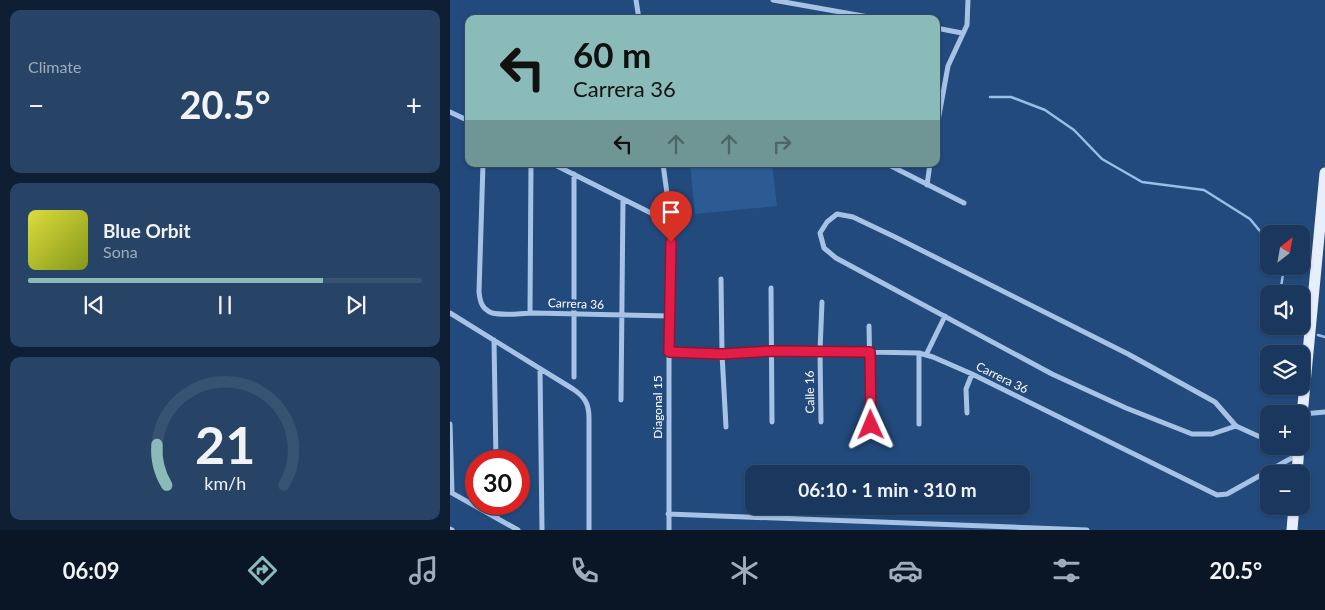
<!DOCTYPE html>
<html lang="en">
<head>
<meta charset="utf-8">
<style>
  body { margin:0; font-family:Lato,sans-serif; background:#274366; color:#f1f3f6; height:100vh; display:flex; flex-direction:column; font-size:19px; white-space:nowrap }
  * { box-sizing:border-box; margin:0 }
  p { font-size:16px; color:#9facbc }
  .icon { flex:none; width:28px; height:28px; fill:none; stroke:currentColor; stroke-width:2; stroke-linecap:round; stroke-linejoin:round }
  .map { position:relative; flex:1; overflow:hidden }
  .drawer { display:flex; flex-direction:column; gap:10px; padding:10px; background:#0e1f33; width:450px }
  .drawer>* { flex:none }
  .hud { position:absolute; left:15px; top:15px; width:475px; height:152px; border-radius:10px; box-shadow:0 1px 4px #0004,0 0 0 1px #385272; background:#8bbbb9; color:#111; overflow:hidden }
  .needle { width:32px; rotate:31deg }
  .tools { position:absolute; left:810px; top:225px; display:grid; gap:10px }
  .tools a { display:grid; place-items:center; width:50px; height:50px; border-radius:10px; background:#1a385d; box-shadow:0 1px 4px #0004,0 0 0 1px #385272; font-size:25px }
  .speed { position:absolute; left:15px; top:450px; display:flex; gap:10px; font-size:25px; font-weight:700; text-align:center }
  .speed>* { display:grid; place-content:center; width:65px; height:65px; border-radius:50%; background:#1a385d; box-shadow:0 1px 4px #0004,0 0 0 1px #385272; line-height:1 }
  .speed .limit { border:8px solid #d22; background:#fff; color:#111 }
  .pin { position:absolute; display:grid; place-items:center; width:42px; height:42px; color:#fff; margin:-51px -21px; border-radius:50% 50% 50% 0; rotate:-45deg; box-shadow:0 0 5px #0007 }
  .pin .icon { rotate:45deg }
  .me { position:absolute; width:55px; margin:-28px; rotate:359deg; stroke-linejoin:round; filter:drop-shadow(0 0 4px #0008) }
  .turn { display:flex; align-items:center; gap:18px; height:105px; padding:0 25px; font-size:22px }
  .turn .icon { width:65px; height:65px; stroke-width:2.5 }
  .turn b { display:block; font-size:35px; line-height:42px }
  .lanes { display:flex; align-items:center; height:48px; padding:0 25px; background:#0003; justify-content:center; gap:25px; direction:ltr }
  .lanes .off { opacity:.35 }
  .big { font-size:38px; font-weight:700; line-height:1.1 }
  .drawer .tile { flex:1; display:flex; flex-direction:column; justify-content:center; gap:8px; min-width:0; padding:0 18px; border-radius:10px; background:#274366 }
  .drawer .dial { align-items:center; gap:0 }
  .dial svg { height:130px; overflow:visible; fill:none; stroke:#385272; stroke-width:7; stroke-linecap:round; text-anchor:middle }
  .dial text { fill:#f1f3f6; stroke:none }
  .song { display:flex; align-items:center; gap:15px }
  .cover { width:60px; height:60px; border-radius:8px; background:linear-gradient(135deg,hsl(60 70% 55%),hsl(70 70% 35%)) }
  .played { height:5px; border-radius:2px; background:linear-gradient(90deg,#8bbbb9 75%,#385272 75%) }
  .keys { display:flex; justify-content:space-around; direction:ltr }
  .heat { display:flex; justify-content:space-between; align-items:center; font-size:28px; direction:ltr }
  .trip { position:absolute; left:295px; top:465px; width:285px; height:50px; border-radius:10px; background:#1a385d; box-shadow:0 1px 4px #0004,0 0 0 1px #385272; font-weight:700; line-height:50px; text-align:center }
  .tab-bar { display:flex; height:80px; justify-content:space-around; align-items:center; background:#0a1625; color:#9facbc }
  .tab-bar .icon { width:35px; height:35px }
  .tab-bar .active { color:#8bbbb9 }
  .tab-bar b { font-size:22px; color:#f1f3f6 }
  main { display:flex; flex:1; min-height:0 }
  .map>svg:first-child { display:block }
  .green { fill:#2c5b94 }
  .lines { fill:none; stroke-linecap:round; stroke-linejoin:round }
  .stream { stroke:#99bee7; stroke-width:2.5 }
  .street { stroke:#a6c3e6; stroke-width:5 }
  .primary { stroke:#e7effd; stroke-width:11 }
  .route-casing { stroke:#92132f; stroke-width:12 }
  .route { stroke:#e11d48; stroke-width:9 }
  .labels { text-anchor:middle; stroke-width:5; stroke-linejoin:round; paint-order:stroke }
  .street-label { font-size:12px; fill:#fff; stroke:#224a7c }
</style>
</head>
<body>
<main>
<section class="drawer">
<div class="tile"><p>Climate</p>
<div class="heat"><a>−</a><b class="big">20.5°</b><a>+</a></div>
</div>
<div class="tile">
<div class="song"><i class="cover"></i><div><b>Blue Orbit</b><p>Sona</p></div></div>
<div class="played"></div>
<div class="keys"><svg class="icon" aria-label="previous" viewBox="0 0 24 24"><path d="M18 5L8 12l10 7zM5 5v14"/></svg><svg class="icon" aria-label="pause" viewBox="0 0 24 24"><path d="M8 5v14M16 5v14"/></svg><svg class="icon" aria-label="next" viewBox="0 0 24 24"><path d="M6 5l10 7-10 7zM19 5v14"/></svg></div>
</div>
<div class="tile dial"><svg viewBox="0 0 100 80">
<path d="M14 69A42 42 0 1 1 86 69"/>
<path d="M14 69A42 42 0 0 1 8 44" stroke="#8bbbb9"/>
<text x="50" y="56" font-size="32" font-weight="700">21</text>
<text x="50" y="72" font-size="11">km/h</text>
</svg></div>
</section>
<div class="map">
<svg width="875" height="530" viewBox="0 0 875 530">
  <rect width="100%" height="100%" fill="#224a7c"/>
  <path class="green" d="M240,164H322L327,206L245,214Z"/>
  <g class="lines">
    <path class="stream" d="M540,97H561L595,110L624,130L652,159L692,182L754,190L800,219L819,242
      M830,294L833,274L830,266
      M838,326L853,334
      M868,335L875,337"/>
    <path class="street" d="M186,0L189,19
      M323,0L430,19
      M486,28L512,33
      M0,112L19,121
      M486,132L498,66L517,25L518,0
      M33,164L29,292C30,302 32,309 42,313C55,316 71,313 84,313C129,314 174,315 219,316
      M103,164L221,223
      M213,164L221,223L219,352V530
      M437,164L514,203
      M477,185L480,164
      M271,279L272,354L276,427
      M321,288L322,422
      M0,313L123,389C135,397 139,404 139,418V530
      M80,313L81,164
      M419,326L421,425
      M44,340L46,461
      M219,352L272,354L321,351H370L469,353L483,357L522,374L767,495L777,494L847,455
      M476,355L495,316
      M90,369L92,530
      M124,377V174
      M171,400L173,199
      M517,413L516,389L522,374
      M853,414L875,412
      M371,422L370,351L372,302
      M0,424L2,493
      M469,424V353
      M786,426L762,434H742L676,408L602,374L386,258L374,248L370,233L377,222L387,214L403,217L445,237L678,354L765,402L786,426L819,441
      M831,446L848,454
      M0,492L68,530
      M47,504V518
      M218,514L637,530
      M0,529L2,530"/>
    <path class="primary" d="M851,426L875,173
      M847,474L849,446
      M842,530L844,506"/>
  </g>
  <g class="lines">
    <g class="route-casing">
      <path id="route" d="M221,242L219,352L272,354L321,351L420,352L421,425"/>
    </g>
    <use href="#route" class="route"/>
  </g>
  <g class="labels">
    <g class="street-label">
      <text transform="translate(126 304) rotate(2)" y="4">Carrera 36</text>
      <text transform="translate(552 378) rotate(26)" y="4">Carrera 36</text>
      <text transform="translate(360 392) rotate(-91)" y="4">Calle 16</text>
      <text transform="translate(208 407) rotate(-90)" y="4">Diagonal 15</text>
    </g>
  </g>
</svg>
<div class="tools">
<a><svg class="needle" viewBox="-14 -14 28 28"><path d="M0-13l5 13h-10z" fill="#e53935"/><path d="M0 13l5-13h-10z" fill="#9facbc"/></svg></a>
<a><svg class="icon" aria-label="sound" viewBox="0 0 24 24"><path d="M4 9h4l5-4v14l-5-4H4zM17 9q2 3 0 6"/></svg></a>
<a><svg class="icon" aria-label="layers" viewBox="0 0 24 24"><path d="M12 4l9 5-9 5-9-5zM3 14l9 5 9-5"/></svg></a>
<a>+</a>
<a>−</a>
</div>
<div class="speed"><div class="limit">30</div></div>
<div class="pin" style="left:221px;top:242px;background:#d93025"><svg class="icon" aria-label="arrive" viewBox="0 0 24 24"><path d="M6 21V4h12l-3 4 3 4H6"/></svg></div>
<svg class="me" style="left:421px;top:425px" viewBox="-20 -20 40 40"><path d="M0-17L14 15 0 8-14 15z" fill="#e11d48" stroke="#fff" stroke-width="4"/></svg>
<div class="trip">06:10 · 1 min · 310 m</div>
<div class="hud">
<div class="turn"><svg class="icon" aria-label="left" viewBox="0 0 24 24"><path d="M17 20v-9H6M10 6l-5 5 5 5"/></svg><div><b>60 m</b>Carrera 36</div></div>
<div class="lanes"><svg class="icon" aria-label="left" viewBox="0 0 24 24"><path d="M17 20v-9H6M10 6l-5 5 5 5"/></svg><svg class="icon off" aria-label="ahead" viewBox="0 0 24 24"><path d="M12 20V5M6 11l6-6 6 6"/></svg><svg class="icon off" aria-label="ahead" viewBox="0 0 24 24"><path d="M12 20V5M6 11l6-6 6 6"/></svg><svg class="icon off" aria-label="right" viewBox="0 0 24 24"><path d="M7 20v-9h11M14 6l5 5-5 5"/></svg></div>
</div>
</div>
</main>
<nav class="tab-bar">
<b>06:09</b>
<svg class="icon active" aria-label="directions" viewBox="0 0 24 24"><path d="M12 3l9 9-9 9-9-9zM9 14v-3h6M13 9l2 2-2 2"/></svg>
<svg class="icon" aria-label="music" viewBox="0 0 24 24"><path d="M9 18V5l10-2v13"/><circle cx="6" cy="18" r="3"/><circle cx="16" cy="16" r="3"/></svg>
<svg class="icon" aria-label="phone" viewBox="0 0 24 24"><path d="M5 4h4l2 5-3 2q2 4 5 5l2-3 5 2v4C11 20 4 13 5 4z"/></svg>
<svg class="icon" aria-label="climate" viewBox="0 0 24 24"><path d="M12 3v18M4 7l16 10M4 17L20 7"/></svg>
<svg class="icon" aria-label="car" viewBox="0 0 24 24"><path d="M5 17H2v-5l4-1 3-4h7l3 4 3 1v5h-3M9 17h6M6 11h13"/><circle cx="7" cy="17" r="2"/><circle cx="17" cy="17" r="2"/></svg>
<svg class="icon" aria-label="filters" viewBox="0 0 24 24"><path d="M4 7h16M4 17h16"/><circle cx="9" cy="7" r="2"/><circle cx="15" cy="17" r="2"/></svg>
<b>20.5°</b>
</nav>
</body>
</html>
